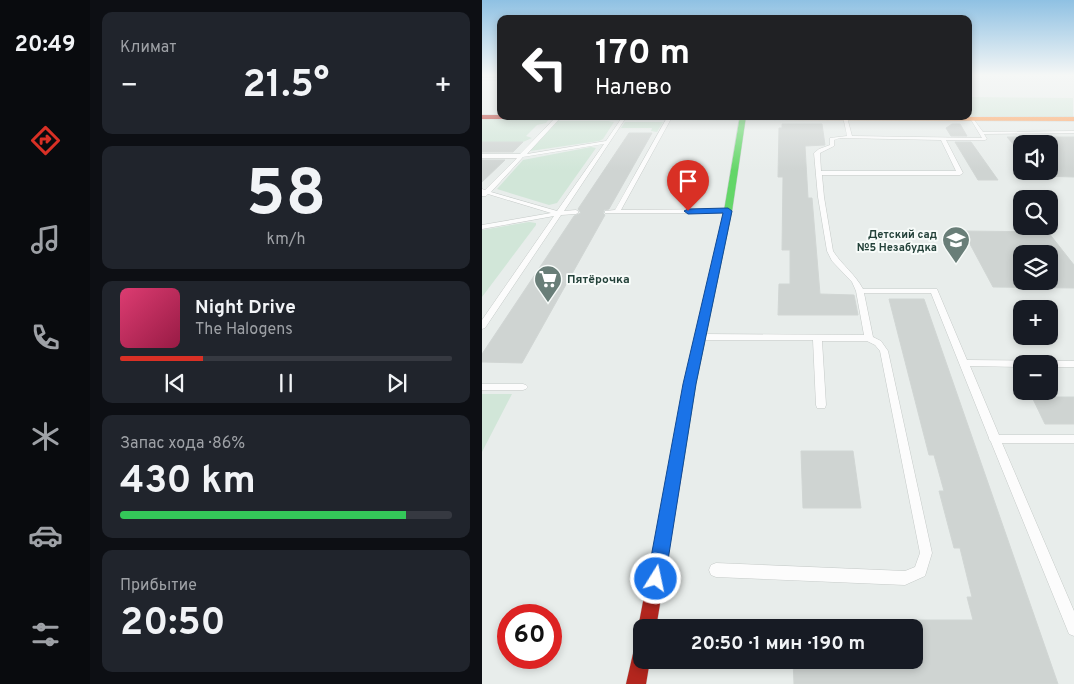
<!DOCTYPE html>
<html lang="ru">
<head>
<meta charset="utf-8">
<style>
  body { margin:0; font-family:Overpass,sans-serif; background:#20242c; color:#f1f3f6; height:100vh; display:flex; flex-direction:column; font-size:19px; white-space:nowrap }
  * { box-sizing:border-box; margin:0 }
  p { font-size:16px; color:#9ea1a6 }
  .icon { flex:none; width:28px; height:28px; fill:none; stroke:currentColor; stroke-width:2; stroke-linecap:round; stroke-linejoin:round }
  .map { position:relative; flex:1; overflow:hidden }
  .side { display:flex; flex-direction:column; gap:12px; padding:12px; background:#0d0f14; width:392px }
  .side>* { flex:none }
  .top-card { position:absolute; left:15px; top:15px; width:475px; height:105px; border-radius:10px; box-shadow:0 2px 8px #0003; background:#202124; color:#fff; overflow:hidden }
  .controls { position:absolute; left:531px; top:135px; display:grid; gap:10px }
  .controls a { display:grid; place-items:center; width:45px; height:45px; border-radius:10px; background:#171b24; box-shadow:0 2px 8px #0003; font-size:25px }
  .speed { position:absolute; left:15px; top:604px; display:flex; gap:10px; font-size:25px; font-weight:700; text-align:center }
  .speed>* { display:grid; place-content:center; width:65px; height:65px; border-radius:50%; background:#171b24; box-shadow:0 2px 8px #0003; line-height:1 }
  .speed .limit { border:8px solid #d22; background:#fff; color:#111 }
  .pin { position:absolute; display:grid; place-items:center; width:42px; height:42px; color:#fff; margin:-51px -21px; border-radius:50% 50% 50% 0; rotate:-45deg; box-shadow:0 0 5px #0007 }
  .pin .icon { rotate:45deg }
  .me { position:absolute; width:55px; margin:-28px; rotate:10deg; stroke-linejoin:round; filter:drop-shadow(0 0 4px #0008) }
  .turn { display:flex; align-items:center; gap:18px; height:105px; padding:0 15px; font-size:22px }
  .turn .icon { width:65px; height:65px; stroke-width:2.5 }
  .turn b { display:block; font-size:35px; line-height:42px }
  .big { font-size:38px; font-weight:700; line-height:1.1 }
  .side .card { flex:1; display:flex; flex-direction:column; justify-content:center; gap:8px; min-width:0; padding:0 18px; border-radius:10px; background:#20242c }
  .side .dial { align-items:center; gap:0 }
  .dial b { font-size:65px; line-height:1 }
  .song { display:flex; align-items:center; gap:15px }
  .cover { width:60px; height:60px; border-radius:8px; background:linear-gradient(135deg,hsl(340 70% 55%),hsl(340 70% 35%)) }
  .played { height:5px; border-radius:2px; background:linear-gradient(90deg,#d93025 25%,#363941 25%) }
  .keys { display:flex; justify-content:space-around; direction:ltr }
  .heat { display:flex; justify-content:space-between; align-items:center; font-size:28px; direction:ltr }
  .charge { height:8px; border-radius:4px; background:linear-gradient(90deg,#34c759 86%,#363941 0) }
  .trip { position:absolute; left:151px; top:619px; width:290px; height:50px; border-radius:10px; background:#171b24; box-shadow:0 2px 8px #0003; font-weight:700; line-height:50px; text-align:center }
  main { display:flex; flex:1; min-height:0 }
  .tabs { display:flex; flex-direction:column; width:90px; justify-content:space-around; align-items:center; background:#090b0e; color:#9ea1a6 }
  .tabs .icon { width:35px; height:35px }
  .tabs .active { color:#d93025 }
  .tabs b { font-size:22px; color:#f1f3f6 }
  .map>svg:first-child { display:block }
  .green { fill:#d1e6d8 }
  .building { fill:#cfd4d2; stroke:#d1d6d4; fill-rule:evenodd }
  .lines { fill:none; stroke-linecap:round; stroke-linejoin:round }
  .lane-casing { stroke:#c5cac8; stroke-width:1 }
  .fast-casing { stroke:#c3cbc8; stroke-width:1 }
  .slow-casing { stroke:#c3cbc8; stroke-width:1 }
  .jam-casing { stroke:#c3cbc8; stroke-width:1 }
  .lane { fill:#fcfcfc; fill-rule:evenodd }
  .fast { fill:#63d668; fill-rule:evenodd }
  .slow { fill:#ff974d; fill-rule:evenodd }
  .jam { fill:#b3261e; fill-rule:evenodd }
  .route { fill:#1a73e8; stroke:#114b97 }
  .labels { text-anchor:middle; stroke-width:4; stroke-linejoin:round; paint-order:stroke }
  .far-poi-label { font-size:11px; font-weight:bold; fill:#24423a; stroke:#f7fbf9; text-anchor:end }
  .poi-label { font-size:12px; font-weight:bold; fill:#24423a; stroke:#f7fbf9; text-anchor:start }
</style>
</head>
<body>
<main>
<nav class="tabs">
<b>20:49</b>
<svg class="icon active" aria-label="directions" viewBox="0 0 24 24"><path d="M12 3l9 9-9 9-9-9zM9 14v-3h6M13 9l2 2-2 2"/></svg>
<svg class="icon" aria-label="music" viewBox="0 0 24 24"><path d="M9 18V5l10-2v13"/><circle cx="6" cy="18" r="3"/><circle cx="16" cy="16" r="3"/></svg>
<svg class="icon" aria-label="phone" viewBox="0 0 24 24"><path d="M5 4h4l2 5-3 2q2 4 5 5l2-3 5 2v4C11 20 4 13 5 4z"/></svg>
<svg class="icon" aria-label="climate" viewBox="0 0 24 24"><path d="M12 3v18M4 7l16 10M4 17L20 7"/></svg>
<svg class="icon" aria-label="car" viewBox="0 0 24 24"><path d="M5 17H2v-5l4-1 3-4h7l3 4 3 1v5h-3M9 17h6M6 11h13"/><circle cx="7" cy="17" r="2"/><circle cx="17" cy="17" r="2"/></svg>
<svg class="icon" aria-label="filters" viewBox="0 0 24 24"><path d="M4 7h16M4 17h16"/><circle cx="9" cy="7" r="2"/><circle cx="15" cy="17" r="2"/></svg>
</nav>
<section class="side">
<div class="card"><p>Климат</p>
<div class="heat"><a>−</a><b class="big">21.5°</b><a>+</a></div>
</div>
<div class="card dial"><b>58</b><p>km/h</p></div>
<div class="card">
<div class="song"><i class="cover"></i><div><b>Night Drive</b><p>The Halogens</p></div></div>
<div class="played"></div>
<div class="keys"><svg class="icon" aria-label="previous" viewBox="0 0 24 24"><path d="M18 5L8 12l10 7zM5 5v14"/></svg><svg class="icon" aria-label="pause" viewBox="0 0 24 24"><path d="M8 5v14M16 5v14"/></svg><svg class="icon" aria-label="next" viewBox="0 0 24 24"><path d="M6 5l10 7-10 7zM19 5v14"/></svg></div>
</div>
<div class="card"><p>Запас хода · 86%</p><b class="big">430 km</b><div class="charge"></div></div>
<div class="card"><p>Прибытие</p><b class="big">20:50</b></div>
</section>
<div class="map">
<svg width="592" height="684" viewBox="0 0 592 684">
  <rect width="100%" height="100%" fill="#e8edeb"/>
  <path class="green" d="M486,97L591,98V117L486,116Z
    M0,118L67,119L64,123L55,125L44,136L50,138L41,142H0Z
    M75,121H126L132,122L121,139L117,141L48,151Z
    M143,122H181L175,132L169,131L170,128H139Z
    M109,147L114,148L75,203L67,205L15,189L41,160Z
    M47,222L54,223V225L0,297V230Z
    M0,394H30L0,452Z"/>
  <path class="building" d="M300,124H340L343,145L323,146L326,198H330L338,294L372,295L376,315H296L297,284H308V250H300L301,177H296L297,128H300Z
    M470,124H478L485,136H469L464,128Z
    M147,133H170L127,209L122,210L121,213L123,215L40,363L0,362V354L92,216L99,213L96,209Z
    M525,137H592V177L559,176L555,171H568V144H540V154Z
    M0,142H41L31,152H0Z
    M473,142H489L516,180H496Z
    M0,160H23L0,182Z
    M481,231L566,232L592,265V288L511,287ZM540,254H568V281H540Z
    M407,299H442L576,684H312L311,660H432V620H491L485,597H490L478,548H472L457,491H462L452,455H447Z
    M550,397H592V424H563Z
    M319,451H371L379,508H321Z"/>
  <g class="lines">
    <g class="lane-casing">
      <path id="lane" d="M0,78H19V80H0Z
        M75,116H80L45,154L124,141L141,116H145L82,211L94,210L97,212L94,214L79,215L3,328L0,329V320L72,216L0,229V225L69,213L6,194L4,196H0V189L3,190L35,158H0V154H38ZM122,144L75,211L9,192L41,157Z
        M186,116L190,117L139,210L246,209L249,211L246,213H123V211L133,210Z
        M361,116L365,117L370,136L500,138L488,118L490,117L501,132L592,131V133L502,134L505,139L503,140H464L481,173L478,175H340L342,197L351,251C360,265 373,274 381,289H455L485,360L592,361V367H568V364H540V367L488,366L517,435H592V443H520L592,611V636L587,634L509,442L507,439V438L449,293H382L391,337L399,341L406,351L450,553L443,576L423,585L234,577L229,575L227,570L229,565L234,563L423,571L433,567L438,553L398,351L393,345L385,341H340L344,405L343,408H335L334,405L331,340H220L216,337L220,334L382,335L374,291L370,282L350,261L345,251L336,197L332,153L337,149L348,145V138L365,136ZM358,138L459,140L474,171H339L338,153L352,146V140Z
        M0,384H41L44,385L46,387L44,389L41,390H0Z"/>
    </g>
    <g class="fast-casing">
      <path id="fast" d="M258,116H264L250,211L214,384L201,466L199,470L194,472L189,470L187,466L202,384L242,211Z"/>
    </g>
    <g class="slow-casing">
      <path id="slow" d="M291,117H592V121L293,120Z"/>
    </g>
    <g class="jam-casing">
      <path id="jam" d="M0,115L293,116L296,118L293,120L0,119Z
        M194,460L199,462L201,466L174,628H160V635L156,628L187,466L189,462Z
        M160,643V660H168L164,684H144L153,645Z"/>
    </g>
    <use href="#lane" class="lane"/>
    <use href="#fast" class="fast"/>
    <use href="#slow" class="slow"/>
    <use href="#jam" class="jam"/>
  </g>
  <linearGradient id="sky" x2="0" y2="1"><stop stop-color="#8fc1e3"/><stop offset="0.44" stop-color="#f5f7f6"/><stop offset="1" stop-color="#f5f7f6" stop-opacity="0"/></linearGradient>
  <rect width="592" height="171" fill="url(#sky)"/>
  <path class="route" d="M246,208L250,211L214,384L183,579L180,585L174,587L168,585L165,579L201,384L241,213L206,214L202,211L206,209Z"/>
  <defs>
    <g id="school-pin" transform="scale(1.4375)"><path d="M0 17L-7.5 6A9.5 9.5 0 1 1 7.5 6Z" fill="#697e78" stroke="#f7fbf9"/><path d="M0-5L7-2L0 1L-7-2ZM-4 1L0 2.5L4 1V4Q0 6-4 4Z" fill="#fff"/></g>
    <g id="supermarket-pin" transform="scale(1.4375)"><path d="M0 17L-7.5 6A9.5 9.5 0 1 1 7.5 6Z" fill="#697e78" stroke="#f7fbf9"/><path d="M-6-5.5h2.5l.6 2H6L4.5 2H-2.5L-4.4-4H-6ZM-1.5 3.2a1.3 1.3 0 1 0 .1 0ZM3 3.2a1.3 1.3 0 1 0 .1 0Z" fill="#fff"/></g>
  </defs>
  <g fill-rule="evenodd">
    <use href="#school-pin" x="474" y="240"/>
    <use href="#supermarket-pin" x="66" y="279"/>
  </g>
  <g class="labels">
    <g class="far-poi-label">
      <text x="455" y="238">Детский сад<tspan x="455" dy="13">№5 Незабудка</tspan></text>
    </g>
    <g class="poi-label">
      <text x="85" y="283">Пятёрочка</text>
    </g>
  </g>
</svg>
<div class="controls">
<a><svg class="icon" aria-label="sound" viewBox="0 0 24 24"><path d="M4 9h4l5-4v14l-5-4H4zM17 9q2 3 0 6"/></svg></a>
<a><svg class="icon" aria-label="search" viewBox="0 0 24 24"><circle cx="10" cy="10" r="6"/><path d="M15 15l6 6"/></svg></a>
<a><svg class="icon" aria-label="layers" viewBox="0 0 24 24"><path d="M12 4l9 5-9 5-9-5zM3 14l9 5 9-5"/></svg></a>
<a>+</a>
<a>−</a>
</div>
<div class="speed"><div class="limit">60</div></div>
<div class="pin" style="left:206px;top:211px;background:#d93025"><svg class="icon" aria-label="arrive" viewBox="0 0 24 24"><path d="M6 21V4h12l-3 4 3 4H6"/></svg></div>
<svg class="me" style="left:174px;top:579px" viewBox="-20 -20 40 40"><circle r="17" fill="#1a73e8" stroke="#fff" stroke-width="3"/><path d="M0-11L8 9 0 5-8 9z" fill="#fff"/></svg>
<div class="trip">20:50 · 1 мин · 190 m</div>
<div class="top-card">
<div class="turn"><svg class="icon" aria-label="left" viewBox="0 0 24 24"><path d="M17 20v-9H6M10 6l-5 5 5 5"/></svg><div><b>170 m</b>Налево</div></div>
</div>
</div>
</main>
</body>
</html>
